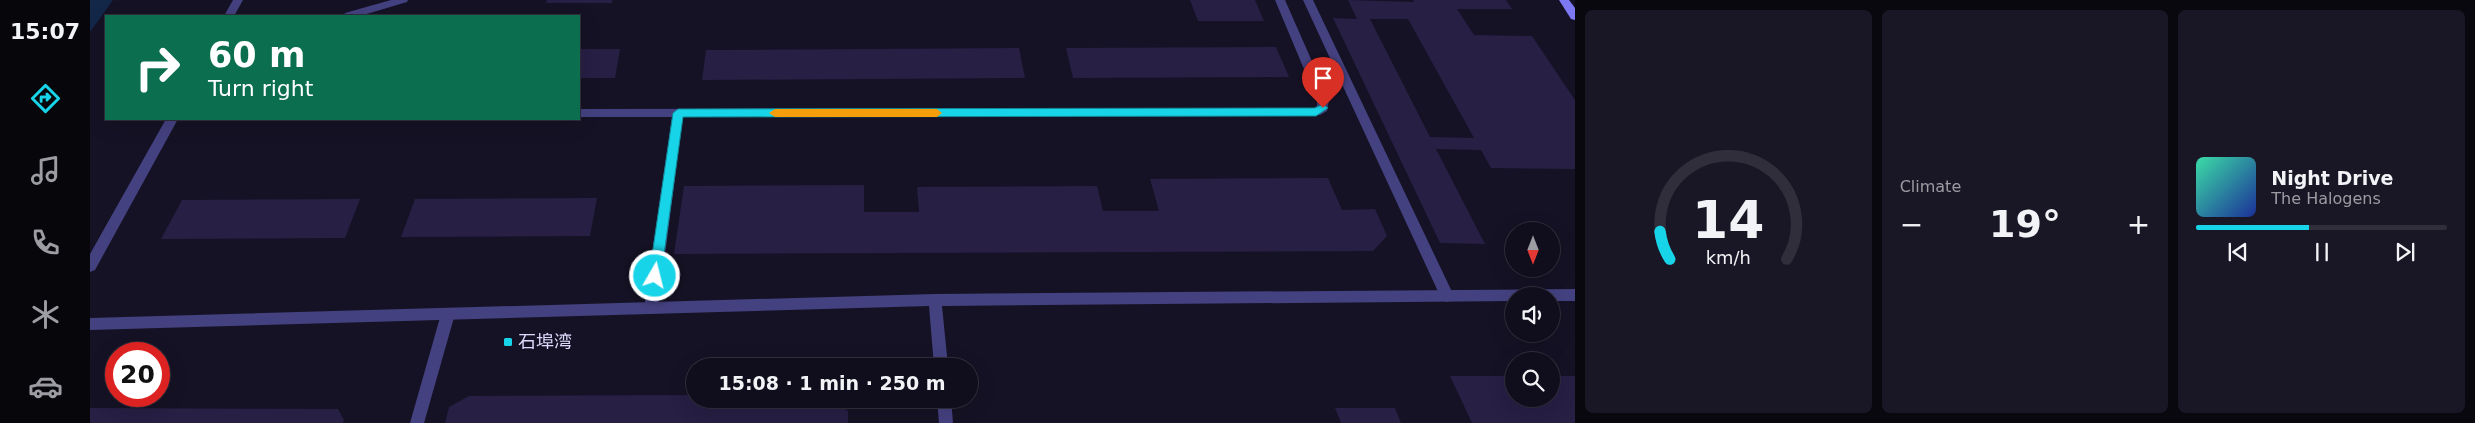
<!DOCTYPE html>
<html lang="en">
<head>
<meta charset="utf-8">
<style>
  body { margin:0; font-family:"DejaVu Sans","Noto Sans SC",sans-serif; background:#191725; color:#f1f3f6; height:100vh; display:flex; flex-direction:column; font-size:19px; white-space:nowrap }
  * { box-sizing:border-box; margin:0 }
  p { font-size:16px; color:#9c9ca3 }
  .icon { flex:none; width:28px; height:28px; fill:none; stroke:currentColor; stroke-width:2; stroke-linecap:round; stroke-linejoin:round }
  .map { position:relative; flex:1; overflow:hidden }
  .panel { display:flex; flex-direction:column; gap:10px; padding:10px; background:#09080f; width:900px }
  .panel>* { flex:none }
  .banner { position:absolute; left:15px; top:15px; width:475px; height:105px; border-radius:0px; box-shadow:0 5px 20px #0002,0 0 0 1px #302e3b; background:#0b6e4f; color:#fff; overflow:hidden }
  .needle { width:32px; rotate:180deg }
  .buttons { position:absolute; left:1415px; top:222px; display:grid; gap:10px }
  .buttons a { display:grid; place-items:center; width:55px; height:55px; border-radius:50%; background:#100e1c; box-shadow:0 5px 20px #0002,0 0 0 1px #302e3b; font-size:25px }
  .speed { position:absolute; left:15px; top:342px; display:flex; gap:10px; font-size:25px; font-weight:700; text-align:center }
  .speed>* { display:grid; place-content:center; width:65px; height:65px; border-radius:50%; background:#100e1c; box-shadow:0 5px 20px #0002,0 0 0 1px #302e3b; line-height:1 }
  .speed .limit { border:8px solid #d22; background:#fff; color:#111 }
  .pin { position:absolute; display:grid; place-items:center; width:42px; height:42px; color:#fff; margin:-51px -21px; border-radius:50% 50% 50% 0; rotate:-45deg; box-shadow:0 0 5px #0007 }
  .pin .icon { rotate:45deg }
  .me { position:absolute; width:55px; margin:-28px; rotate:8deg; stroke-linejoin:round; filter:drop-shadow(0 0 4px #0008) }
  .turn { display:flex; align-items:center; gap:18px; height:105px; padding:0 20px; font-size:22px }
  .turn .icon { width:65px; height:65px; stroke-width:2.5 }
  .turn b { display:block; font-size:35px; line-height:42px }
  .big { font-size:38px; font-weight:600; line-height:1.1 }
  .panel .tile { flex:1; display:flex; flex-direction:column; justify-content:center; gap:8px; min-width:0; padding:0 18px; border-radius:8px; background:#191725 }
  .panel .dial { align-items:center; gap:0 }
  .dial svg { height:130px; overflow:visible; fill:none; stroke:#302e3b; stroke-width:7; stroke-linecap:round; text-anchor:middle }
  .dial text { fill:#f1f3f6; stroke:none }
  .song { display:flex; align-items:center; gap:15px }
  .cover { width:60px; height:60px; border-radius:8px; background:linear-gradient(135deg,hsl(160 70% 55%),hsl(230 70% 35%)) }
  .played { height:5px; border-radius:2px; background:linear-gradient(90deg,#18d4e9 45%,#302e3b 45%) }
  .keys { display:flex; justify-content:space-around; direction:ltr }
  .heat { display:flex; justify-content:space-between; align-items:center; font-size:28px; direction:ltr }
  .panel .tiles { flex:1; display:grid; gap:10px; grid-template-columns:repeat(3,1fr) }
  .trip { position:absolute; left:596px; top:358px; width:292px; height:50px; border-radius:25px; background:#100e1c; box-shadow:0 5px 20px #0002,0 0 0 1px #302e3b; font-weight:600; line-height:50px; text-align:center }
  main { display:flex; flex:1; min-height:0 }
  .tabs { display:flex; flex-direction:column; width:90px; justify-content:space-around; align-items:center; background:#06060b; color:#9c9ca3 }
  .tabs .icon { width:35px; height:35px }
  .tabs .active { color:#18d4e9 }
  .tabs b { font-size:22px; color:#f1f3f6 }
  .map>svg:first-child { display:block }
  .water { fill:#132748 }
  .building { fill:#271f44; fill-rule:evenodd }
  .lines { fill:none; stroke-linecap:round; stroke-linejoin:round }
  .lane { fill:#444180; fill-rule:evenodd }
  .street { fill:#444180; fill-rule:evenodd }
  .secondary { fill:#7d79f2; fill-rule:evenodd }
  .route { fill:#18d4e9; stroke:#108a97 }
  .slow { fill:#f59e0b }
  .poi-dot { fill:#18d4e9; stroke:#151225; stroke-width:2 }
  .labels { text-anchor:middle; stroke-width:4; stroke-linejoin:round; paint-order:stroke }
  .poi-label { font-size:18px; fill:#ddd9fb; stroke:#151225; text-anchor:start }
</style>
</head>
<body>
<main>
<nav class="tabs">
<b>15:07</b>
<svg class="icon active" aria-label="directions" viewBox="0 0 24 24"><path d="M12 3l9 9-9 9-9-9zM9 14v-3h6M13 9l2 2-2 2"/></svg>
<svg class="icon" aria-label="music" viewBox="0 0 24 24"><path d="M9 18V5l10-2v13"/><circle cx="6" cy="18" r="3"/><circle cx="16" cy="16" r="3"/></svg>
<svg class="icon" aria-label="phone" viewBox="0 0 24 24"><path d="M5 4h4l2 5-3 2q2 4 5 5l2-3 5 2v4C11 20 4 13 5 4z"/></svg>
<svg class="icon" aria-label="climate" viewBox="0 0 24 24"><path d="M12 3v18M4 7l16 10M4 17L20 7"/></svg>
<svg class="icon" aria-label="car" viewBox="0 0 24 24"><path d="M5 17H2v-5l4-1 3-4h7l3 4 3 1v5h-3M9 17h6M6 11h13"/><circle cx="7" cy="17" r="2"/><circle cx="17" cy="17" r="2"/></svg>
</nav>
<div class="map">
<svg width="1485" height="423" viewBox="0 0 1485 423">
  <rect width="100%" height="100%" fill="#151225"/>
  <path class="water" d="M0,0H23L0,32Z"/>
  <path class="building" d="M457,0H522V3H456Z
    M1100,0H1165L1174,21H1108Z
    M1258,0L1324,2L1323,0H1416L1422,9H1367L1384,35L1442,36L1485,100V169L1401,168L1391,150L1346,149L1395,244L1350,243L1243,18L1267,19ZM1280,19H1318L1384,138L1340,137Z
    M1186,47L1199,77L983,78L976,48Z
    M929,48L935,78L612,80L616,50Z
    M489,49H530L525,78H489Z
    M1238,178L1252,210L1285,209L1297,236L1283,251L584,254L594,186L774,185V212H829L827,187L1007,186L1013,211H1069L1060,179Z
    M507,198L500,236L311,237L325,199Z
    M270,199L255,238L71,239L92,200Z
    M1360,376H1424V399H1461V376H1485V423H1382Z
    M605,395V399H744L758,411V423H355L359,407L379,396Z
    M0,408L248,409L254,420L253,423H0Z
    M1245,408H1305L1311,423H1251Z"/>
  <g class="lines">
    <path class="lane" d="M301,0H318L317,2L270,16H254L255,13Z
      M1185,0H1195L1239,100L1237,111L1230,115L593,117L568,308L566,312L561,314L556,312L554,308L582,117H489V109L1224,108L1227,106V100Z
      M1213,0H1223L1364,296L1362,300L1357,302L1352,300Z
      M358,308L363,310L365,314L334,423H320L351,314L353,310Z"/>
    <path class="street" d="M143,0H153L144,16H134Z
      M76,119H88L5,270L0,272V254Z
      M1485,289V301H1461V296H1424V301L852,306L858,366H844L839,306L0,330V318L845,294Z
      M847,399H861L863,423H849Z"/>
    <path class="secondary" d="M1469,0H1479L1485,8V20L1481,19Z"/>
  </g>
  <path class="route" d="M1233,104L1238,108L1226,116L593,117L571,276L565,281L559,276L583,113L588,109L1225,108Z"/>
  <path class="slow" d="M685,109H847L852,113L847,117H685L679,113Z"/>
  <rect class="poi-dot" x="413" y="337" width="10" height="10" rx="2.5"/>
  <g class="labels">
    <g class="poi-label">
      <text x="428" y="348">石埠湾</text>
    </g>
  </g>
</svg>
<div class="buttons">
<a><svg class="needle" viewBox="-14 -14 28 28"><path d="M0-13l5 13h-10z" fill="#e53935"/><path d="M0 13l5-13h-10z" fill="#9c9ca3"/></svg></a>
<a><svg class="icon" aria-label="sound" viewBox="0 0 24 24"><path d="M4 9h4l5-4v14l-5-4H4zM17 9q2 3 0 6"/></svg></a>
<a><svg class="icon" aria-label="search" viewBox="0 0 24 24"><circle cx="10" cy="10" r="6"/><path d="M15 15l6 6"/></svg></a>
</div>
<div class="speed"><div class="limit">20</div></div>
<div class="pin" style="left:1233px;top:108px;background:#d93025"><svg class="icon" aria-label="arrive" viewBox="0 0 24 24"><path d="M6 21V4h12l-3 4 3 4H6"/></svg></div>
<svg class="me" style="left:565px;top:276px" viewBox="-20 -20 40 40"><circle r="17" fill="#18d4e9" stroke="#fff" stroke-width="3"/><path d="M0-11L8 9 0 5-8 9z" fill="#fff"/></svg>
<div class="trip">15:08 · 1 min · 250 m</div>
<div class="banner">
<div class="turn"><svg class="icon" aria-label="right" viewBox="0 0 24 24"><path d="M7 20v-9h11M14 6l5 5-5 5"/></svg><div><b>60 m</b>Turn right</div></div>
</div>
</div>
<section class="panel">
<div class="tiles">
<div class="tile dial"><svg viewBox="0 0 100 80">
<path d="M14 69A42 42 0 1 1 86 69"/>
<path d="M14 69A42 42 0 0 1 8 52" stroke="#18d4e9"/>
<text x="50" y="56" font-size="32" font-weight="700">14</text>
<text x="50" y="72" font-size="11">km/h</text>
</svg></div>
<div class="tile"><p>Climate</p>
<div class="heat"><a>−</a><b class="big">19°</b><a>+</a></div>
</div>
<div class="tile">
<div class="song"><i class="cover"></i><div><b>Night Drive</b><p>The Halogens</p></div></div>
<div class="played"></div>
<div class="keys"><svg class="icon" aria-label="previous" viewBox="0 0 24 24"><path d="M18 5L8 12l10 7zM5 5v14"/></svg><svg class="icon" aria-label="pause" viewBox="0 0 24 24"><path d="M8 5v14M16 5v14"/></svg><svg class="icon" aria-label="next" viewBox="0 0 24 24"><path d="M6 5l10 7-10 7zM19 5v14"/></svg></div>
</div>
</div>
</section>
</main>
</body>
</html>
